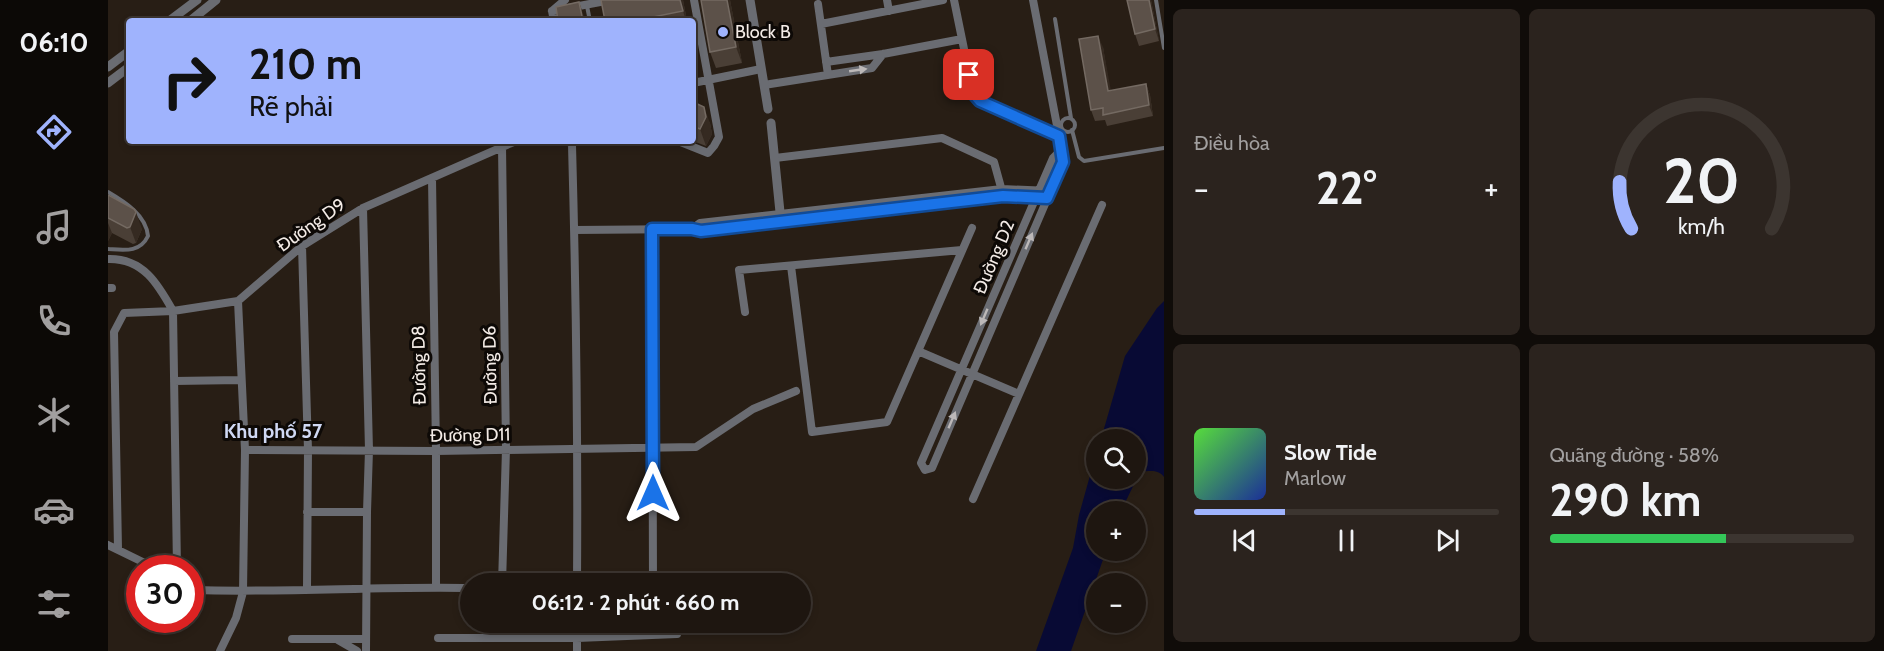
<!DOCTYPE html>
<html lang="vi">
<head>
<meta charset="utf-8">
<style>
  body { margin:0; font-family:Cabin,sans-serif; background:#2b231e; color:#f1f3f6; height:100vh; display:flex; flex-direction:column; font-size:22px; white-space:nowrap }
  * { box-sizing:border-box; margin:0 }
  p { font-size:20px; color:#a19f9f }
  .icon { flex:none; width:33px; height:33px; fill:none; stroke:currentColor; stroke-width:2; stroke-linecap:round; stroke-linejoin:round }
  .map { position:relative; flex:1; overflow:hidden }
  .side { display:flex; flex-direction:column; gap:9px; padding:9px; background:#100c09; width:720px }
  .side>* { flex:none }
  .guide { position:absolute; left:18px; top:18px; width:570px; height:126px; border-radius:6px; box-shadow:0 3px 9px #0003,0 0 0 2px #3c3530; background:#9fb3fd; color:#111; overflow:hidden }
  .buttons { position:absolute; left:978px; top:429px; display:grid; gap:12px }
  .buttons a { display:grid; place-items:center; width:60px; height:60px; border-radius:50%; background:#1e1610; box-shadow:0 3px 9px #0003,0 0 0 2px #3c3530; font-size:30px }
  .speed { position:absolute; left:18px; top:555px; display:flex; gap:12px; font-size:30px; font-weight:700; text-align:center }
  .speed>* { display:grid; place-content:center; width:78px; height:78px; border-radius:50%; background:#1e1610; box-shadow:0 3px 9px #0003,0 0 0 2px #3c3530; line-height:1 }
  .speed .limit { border:9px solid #d22; background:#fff; color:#111 }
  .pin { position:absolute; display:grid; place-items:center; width:51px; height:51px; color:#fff; margin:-26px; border-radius:12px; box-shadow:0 3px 9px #0006 }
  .me { position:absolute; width:66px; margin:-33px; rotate:0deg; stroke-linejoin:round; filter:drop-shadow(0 0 4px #0008) }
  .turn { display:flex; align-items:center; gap:21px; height:126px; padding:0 24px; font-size:27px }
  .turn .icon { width:78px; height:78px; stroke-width:2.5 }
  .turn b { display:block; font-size:42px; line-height:51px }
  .big { font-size:45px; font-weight:700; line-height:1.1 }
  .side .tile { flex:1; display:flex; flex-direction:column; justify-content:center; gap:9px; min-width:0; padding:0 21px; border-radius:9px; background:#2b231e }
  .side .dial { align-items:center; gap:0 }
  .dial svg { height:156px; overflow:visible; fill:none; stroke:#3c3530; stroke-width:7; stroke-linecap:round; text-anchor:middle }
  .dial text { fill:#f1f3f6; stroke:none }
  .song { display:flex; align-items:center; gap:18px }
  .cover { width:72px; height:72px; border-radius:9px; background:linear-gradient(135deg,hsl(110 70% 55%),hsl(230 70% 35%)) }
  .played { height:6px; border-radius:3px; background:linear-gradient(90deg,#9fb3fd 30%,#3c3530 30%) }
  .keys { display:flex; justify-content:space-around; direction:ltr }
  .heat { display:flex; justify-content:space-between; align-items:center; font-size:33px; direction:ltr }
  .charge { height:9px; border-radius:4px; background:linear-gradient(90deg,#34c759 58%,#3c3530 0) }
  .side .tiles { flex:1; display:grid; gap:9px; grid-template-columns:repeat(2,1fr) }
  .trip { position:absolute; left:352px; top:573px; width:351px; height:60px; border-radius:30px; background:#1e1610; box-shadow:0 3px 9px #0003,0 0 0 2px #3c3530; font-weight:700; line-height:60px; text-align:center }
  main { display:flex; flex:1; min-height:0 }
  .dock { display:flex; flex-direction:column; width:108px; justify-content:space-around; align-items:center; background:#0c0906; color:#a19f9f }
  .dock .icon { width:42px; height:42px }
  .dock .current { color:#9fb3fd }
  .dock b { font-size:27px; color:#f1f3f6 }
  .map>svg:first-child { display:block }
  .water { fill:#080a34 }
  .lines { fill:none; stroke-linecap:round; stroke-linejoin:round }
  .service { stroke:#6a6c72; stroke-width:4 }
  .minor { stroke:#6a6c72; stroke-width:8 }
  .tertiary { stroke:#6a6c72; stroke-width:9 }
  .wall { fill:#4a3f36 }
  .shaded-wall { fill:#352a21 }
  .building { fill:#5c5149; stroke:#746a62; stroke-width:1.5 }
  .oneway { fill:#bcb8b8 }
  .route-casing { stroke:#114b97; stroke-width:15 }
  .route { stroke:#1a73e8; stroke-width:10 }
  .poi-dot { fill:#9fb3fd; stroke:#0d0906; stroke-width:2 }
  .labels { text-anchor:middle; stroke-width:6; stroke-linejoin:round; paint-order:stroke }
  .poi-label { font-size:18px; fill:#f3ebe6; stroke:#0d0906; text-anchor:start }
  .street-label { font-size:18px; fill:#f3ebe6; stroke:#0d0906 }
  .neighbourhood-label { font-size:20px; font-weight:bold; fill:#cfd8f4; stroke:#0d0906 }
</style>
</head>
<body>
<main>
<nav class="dock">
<b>06:10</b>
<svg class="icon current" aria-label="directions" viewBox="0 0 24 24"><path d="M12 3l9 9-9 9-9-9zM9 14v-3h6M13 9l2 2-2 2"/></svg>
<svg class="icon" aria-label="music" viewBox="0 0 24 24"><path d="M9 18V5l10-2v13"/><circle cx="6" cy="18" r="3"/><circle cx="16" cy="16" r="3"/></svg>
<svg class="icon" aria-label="phone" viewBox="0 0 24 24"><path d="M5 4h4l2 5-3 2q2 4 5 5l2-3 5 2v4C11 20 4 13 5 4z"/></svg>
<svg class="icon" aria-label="climate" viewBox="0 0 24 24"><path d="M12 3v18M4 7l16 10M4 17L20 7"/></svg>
<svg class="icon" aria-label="car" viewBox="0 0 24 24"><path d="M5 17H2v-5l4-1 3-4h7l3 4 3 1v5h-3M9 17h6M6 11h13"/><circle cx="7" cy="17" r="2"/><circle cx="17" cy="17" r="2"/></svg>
<svg class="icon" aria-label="filters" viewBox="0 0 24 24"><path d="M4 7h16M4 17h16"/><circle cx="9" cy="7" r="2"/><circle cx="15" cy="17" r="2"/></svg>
</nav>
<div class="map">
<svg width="1056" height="651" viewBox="0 0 1056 651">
  <rect width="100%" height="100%" fill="#281e15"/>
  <path class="water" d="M1056,301V477C1050,469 1042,471 1032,472L1013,511L988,512V550L998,551L963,651H928L965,548L971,515L988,454V478H1028V440L993,439L1017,356L1049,308Z"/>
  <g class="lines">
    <path class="service" d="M1048,0L1056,48
      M479,6L482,21
      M947,19L963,118
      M953 125a7 7 0 1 1 14 0a7 7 0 1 1-14 0Z
      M964,130L971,157L976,161L1056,148
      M0,192C17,202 38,215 40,236C32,253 16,250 0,249"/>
    <path class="minor" d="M779,0L781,11
      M846,0L865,93L872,101L951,136
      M925,0L951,136L955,162L824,468L817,470L813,463L945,158L953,150
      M710,4L720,75
      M444,11L503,0
      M444,11L457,0
      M444,11L446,21
      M713,24L835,0
      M718,62L775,54L854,39
      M585,83L653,69
      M656,85L764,68L775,54
      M461,141L464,145C468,291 470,437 469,584
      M570,141L600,153L606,146L611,137L586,0
      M394,146L398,449L394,584
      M667,158L834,138L886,162L894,191
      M324,178L328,451V587
      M255,208L261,450L259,512L258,651
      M544,229L545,584
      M584,229L592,223L894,189L943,191
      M466,230L584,229L593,232L895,196L939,198
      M194,246L200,450L199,589
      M0,259C35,258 50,284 65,311L69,568
      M683,266L704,432L779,422L864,228
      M0,288H4
      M637,312L631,270L854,250
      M810,351L911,394
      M66,381L133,380
      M137,450L328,451L588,447L645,409L688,391
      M865,499L994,205
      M199,512H259
      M0,545L47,568
      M10,549L6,332L16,313L65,311L130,301L194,246L255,208L408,141
      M82,588L86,590C178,593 271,586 363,588
      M330,638H469L569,634
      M184,639H258
      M230,640L249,651
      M112,651L128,618L135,592L137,450L130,301
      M469,651V622"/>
    <path class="tertiary" d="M642,0L660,109
      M61,21L89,0
      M82,21L108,0
      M0,67L21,51
      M0,83L21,67
      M663,123L673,222"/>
  </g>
  <path class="wall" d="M493,0H575L579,21H497Z
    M593,0H622L634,63L608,68L602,52Z
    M1019,0H1043L1051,41L1031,46L1027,34Z
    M995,47L1002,91L1038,84L1042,95L1045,116L999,126L997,120L987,121L983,110Z
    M585,54L589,73H585Z
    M585,102L602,123L604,134L598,146L585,141Z
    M0,195L34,229L28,243L25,244L4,233L0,241Z"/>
  <path class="shaded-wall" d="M572,0H575L579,21H578L575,11Z
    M619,0H622L634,63L628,47Z
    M1041,0H1043L1051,41L1047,29Z
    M471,2L477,19L478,21H475Z
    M990,36L995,47L1005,102L1000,91Z
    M585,54L589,73L585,63Z
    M1038,84L1042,95L1045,116L1041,105Z
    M596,107L602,123L604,134L598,146L592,129Z
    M28,212L34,229L28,243L22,227Z
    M0,223L4,233L0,241Z"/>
  <path class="building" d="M493,0H572L575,11L525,21H497Z
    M593,0H619L628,47L602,52Z
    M1019,0H1041L1047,29L1027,34Z
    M471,2L475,21H450L448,7Z
    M990,36L1000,91L1038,84L1041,105L995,115V108L983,110L971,39Z
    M585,102L596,107L598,117L592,129L585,126Z
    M0,195L26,209L28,212L22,227L19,228L0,218Z"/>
  <defs><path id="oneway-solid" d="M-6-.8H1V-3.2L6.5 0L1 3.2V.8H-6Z" transform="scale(1.5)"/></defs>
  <g class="oneway">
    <use href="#oneway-solid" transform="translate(750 70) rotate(-8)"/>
    <use href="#oneway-solid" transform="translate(921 241) rotate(-67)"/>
    <use href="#oneway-solid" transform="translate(876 317) rotate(113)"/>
    <use href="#oneway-solid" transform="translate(844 420) rotate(-67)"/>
  </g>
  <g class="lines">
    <g class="route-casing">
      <path id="route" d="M545,493L544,229H584L593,231L895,196L939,198L955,162L951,136L872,101L865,93L861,75"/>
    </g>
    <use href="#route" class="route"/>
  </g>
  <circle class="poi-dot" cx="615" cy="32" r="6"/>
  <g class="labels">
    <g class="poi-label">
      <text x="627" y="38">Block B</text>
    </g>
    <g class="street-label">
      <text transform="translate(203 225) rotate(-35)" y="6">Đường D9</text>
      <text transform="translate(886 257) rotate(-67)" y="6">Đường D2</text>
      <text transform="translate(311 365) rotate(-91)" y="6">Đường D8</text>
      <text transform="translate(382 365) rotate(-91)" y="6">Đường D6</text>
      <text transform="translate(362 435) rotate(-1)" y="6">Đường D11</text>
    </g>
    <g class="neighbourhood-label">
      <text x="165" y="438">Khu phố 57</text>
    </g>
  </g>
</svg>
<div class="buttons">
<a><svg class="icon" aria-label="search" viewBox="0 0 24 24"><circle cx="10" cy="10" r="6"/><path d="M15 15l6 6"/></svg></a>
<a>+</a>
<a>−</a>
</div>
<div class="speed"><div class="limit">30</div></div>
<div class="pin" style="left:861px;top:75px;background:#d93025"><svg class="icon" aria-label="arrive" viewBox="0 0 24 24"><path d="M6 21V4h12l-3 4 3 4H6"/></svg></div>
<svg class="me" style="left:545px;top:493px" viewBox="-20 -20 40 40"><path d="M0-17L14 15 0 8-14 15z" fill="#1a73e8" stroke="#fff" stroke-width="4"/></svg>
<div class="trip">06:12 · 2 phút · 660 m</div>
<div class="guide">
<div class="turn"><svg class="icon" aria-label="right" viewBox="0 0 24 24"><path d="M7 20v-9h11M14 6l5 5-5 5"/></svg><div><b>210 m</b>Rẽ phải</div></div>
</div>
</div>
<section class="side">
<div class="tiles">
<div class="tile"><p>Điều hòa</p>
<div class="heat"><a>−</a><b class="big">22°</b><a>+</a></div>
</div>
<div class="tile dial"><svg viewBox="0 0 100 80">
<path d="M14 69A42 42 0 1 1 86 69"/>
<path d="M14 69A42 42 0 0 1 8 45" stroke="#9fb3fd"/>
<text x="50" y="56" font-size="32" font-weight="700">20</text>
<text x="50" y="72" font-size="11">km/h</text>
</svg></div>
<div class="tile">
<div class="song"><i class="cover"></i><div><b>Slow Tide</b><p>Marlow</p></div></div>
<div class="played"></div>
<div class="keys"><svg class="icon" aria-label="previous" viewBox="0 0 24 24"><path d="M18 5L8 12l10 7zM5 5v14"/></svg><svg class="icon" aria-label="pause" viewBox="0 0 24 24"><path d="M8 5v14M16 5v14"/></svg><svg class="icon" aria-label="next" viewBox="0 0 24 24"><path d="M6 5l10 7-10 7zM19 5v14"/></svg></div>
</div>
<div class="tile"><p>Quãng đường · 58%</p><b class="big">290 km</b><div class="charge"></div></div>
</div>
</section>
</main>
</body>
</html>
